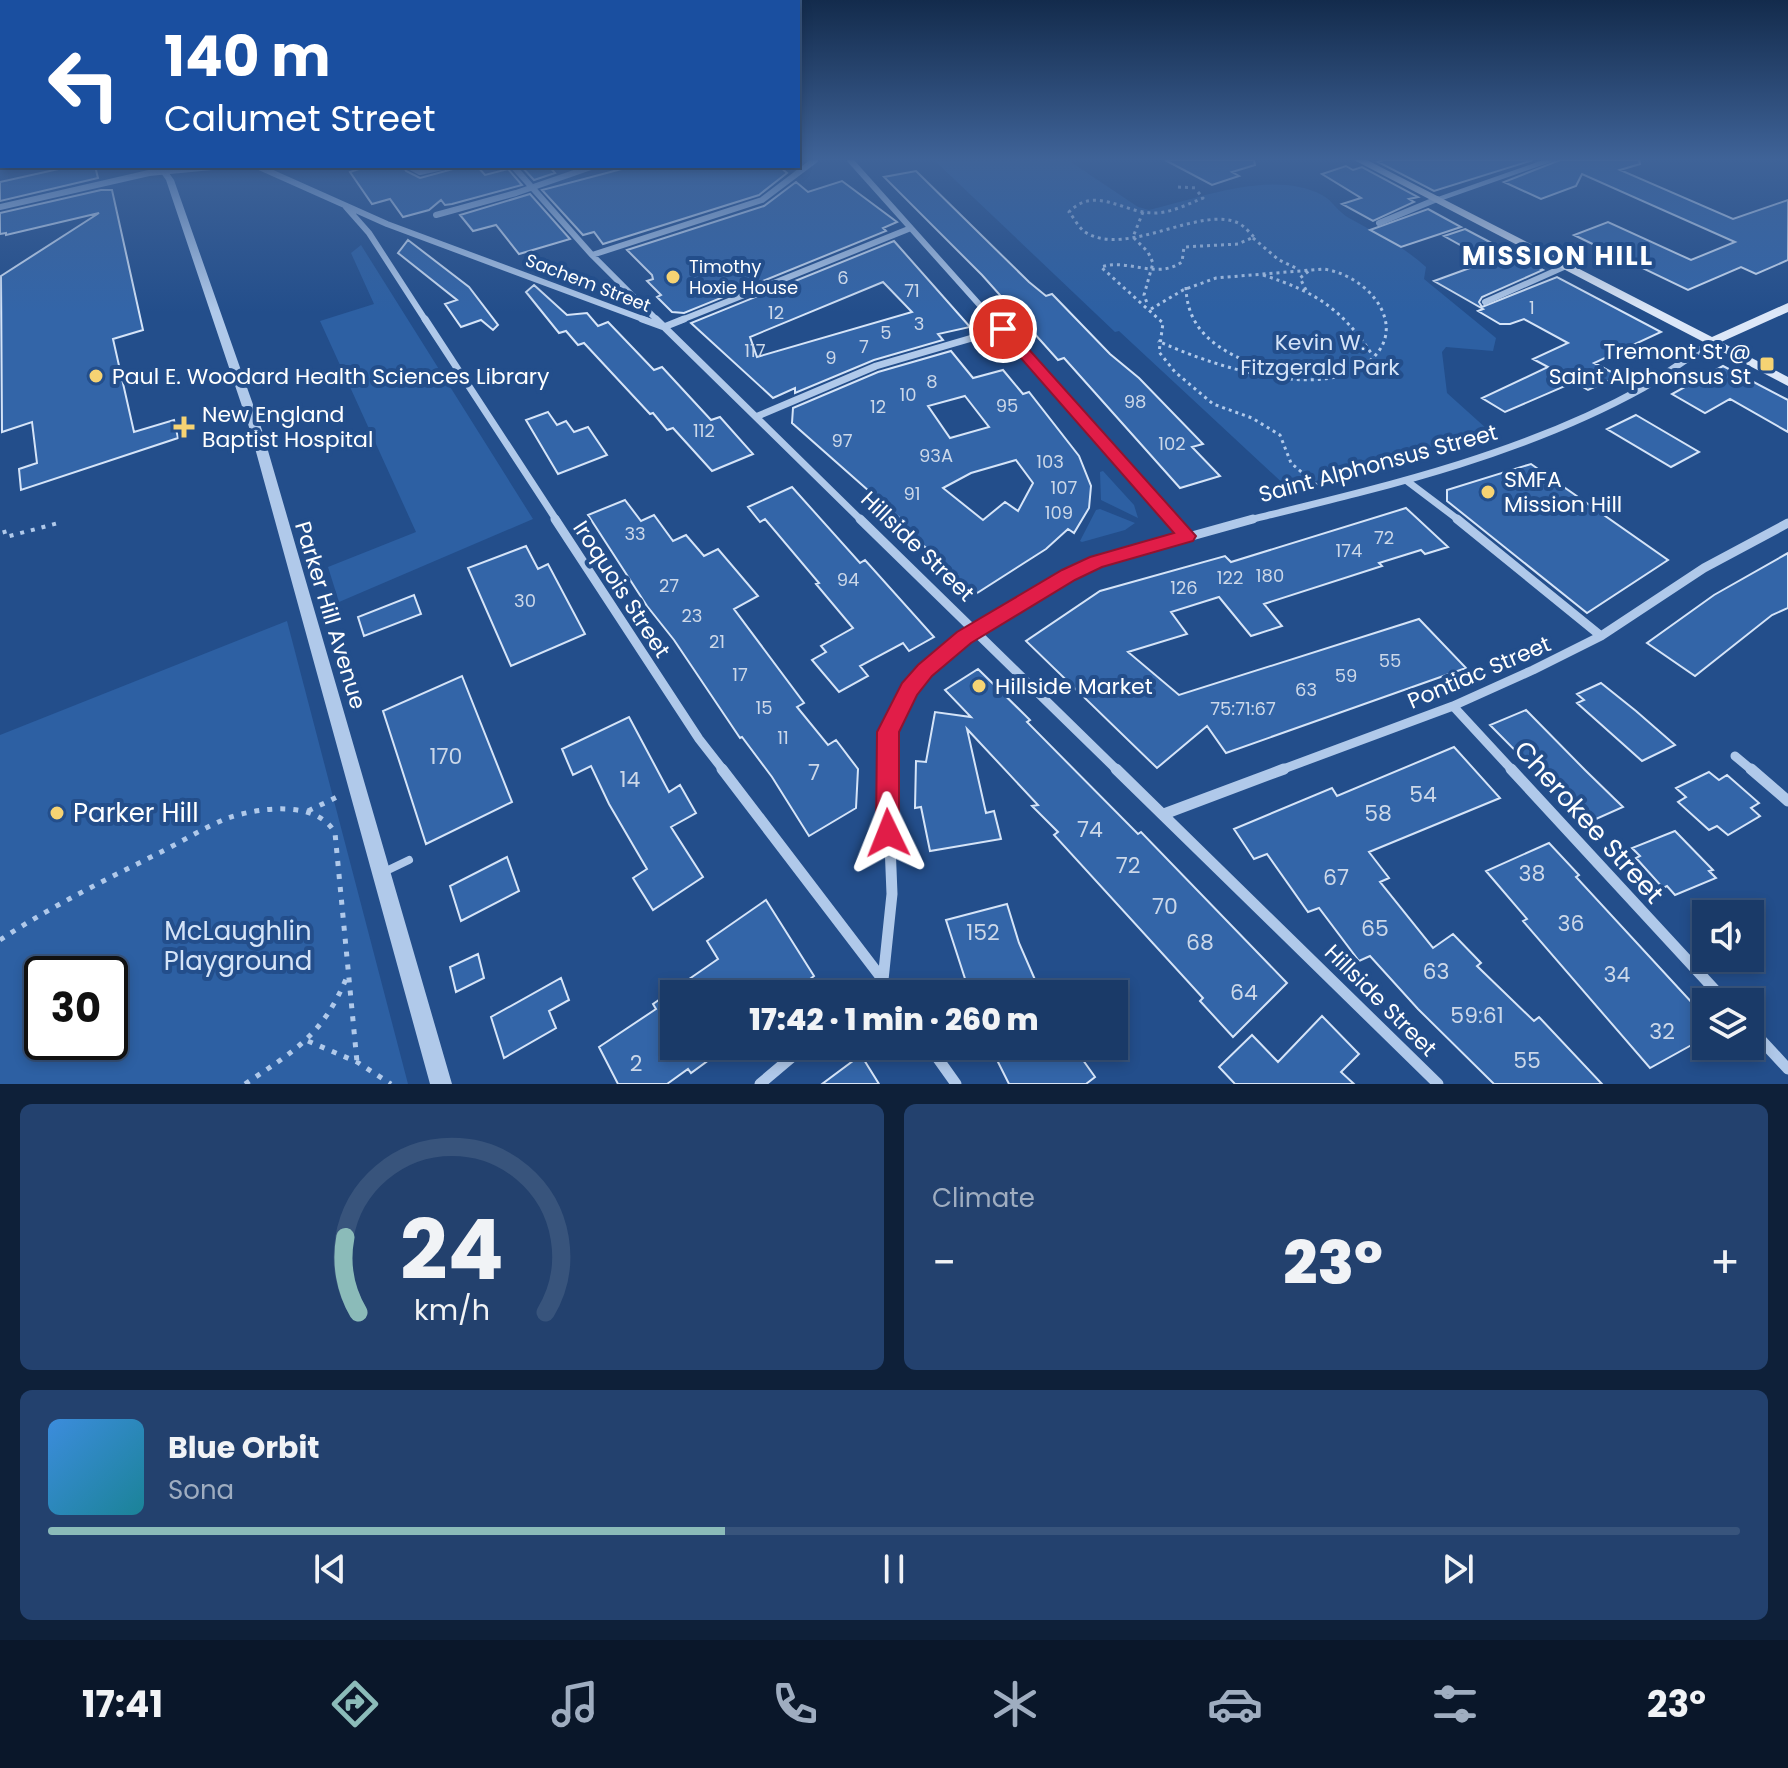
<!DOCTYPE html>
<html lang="en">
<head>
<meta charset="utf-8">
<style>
  body { margin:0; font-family:Poppins,sans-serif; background:#23416e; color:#f1f3f6; height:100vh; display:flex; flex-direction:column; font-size:30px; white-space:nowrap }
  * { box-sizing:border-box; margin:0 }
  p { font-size:26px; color:#9fadc0 }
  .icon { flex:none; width:44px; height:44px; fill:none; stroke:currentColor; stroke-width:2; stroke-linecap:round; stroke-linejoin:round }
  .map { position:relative; height:1084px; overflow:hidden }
  .drawer { display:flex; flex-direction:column; gap:20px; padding:20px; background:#0e2039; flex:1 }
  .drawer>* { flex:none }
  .top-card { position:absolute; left:0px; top:0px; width:800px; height:168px; box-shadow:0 4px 12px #0003,0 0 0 2px #38547c; background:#1a4fa0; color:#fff; overflow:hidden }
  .controls { position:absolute; left:1692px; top:900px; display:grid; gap:16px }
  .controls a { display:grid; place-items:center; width:72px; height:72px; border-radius:0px; background:#1a3a68; box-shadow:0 4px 12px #0003,0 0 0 2px #38547c; font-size:40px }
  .speed { position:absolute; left:24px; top:956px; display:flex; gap:16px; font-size:40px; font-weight:700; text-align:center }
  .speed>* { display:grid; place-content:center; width:104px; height:104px; border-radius:50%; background:#1a3a68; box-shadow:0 4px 12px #0003,0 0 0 2px #38547c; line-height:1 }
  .speed .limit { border:4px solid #111; border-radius:12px; background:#fff; color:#111 }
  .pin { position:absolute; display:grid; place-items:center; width:68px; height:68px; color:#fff; margin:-34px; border:4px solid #fff; border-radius:50%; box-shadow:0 2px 8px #0007 }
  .me { position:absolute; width:88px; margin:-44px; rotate:358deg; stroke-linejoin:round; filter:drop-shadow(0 0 6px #0008) }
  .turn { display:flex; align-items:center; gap:28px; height:168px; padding:0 32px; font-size:36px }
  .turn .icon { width:104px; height:104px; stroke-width:2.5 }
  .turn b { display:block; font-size:56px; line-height:68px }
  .big { font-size:60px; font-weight:800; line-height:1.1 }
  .drawer .tile { flex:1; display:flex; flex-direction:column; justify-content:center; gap:12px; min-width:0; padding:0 28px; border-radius:12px; background:#23416e }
  .drawer .dial { align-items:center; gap:0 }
  .dial svg { height:208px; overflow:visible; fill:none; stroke:#38547c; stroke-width:7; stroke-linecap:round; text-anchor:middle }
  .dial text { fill:#f1f3f6; stroke:none }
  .song { display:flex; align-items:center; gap:24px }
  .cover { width:96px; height:96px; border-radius:12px; background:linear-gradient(135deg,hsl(210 70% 55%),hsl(190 70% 35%)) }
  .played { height:8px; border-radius:4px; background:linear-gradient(90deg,#8bbbb9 40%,#38547c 40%) }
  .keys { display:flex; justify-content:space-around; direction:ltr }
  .heat { display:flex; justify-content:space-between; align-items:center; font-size:44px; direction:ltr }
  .drawer .tiles { flex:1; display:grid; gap:20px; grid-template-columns:1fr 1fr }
  .tile:last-child { grid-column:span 2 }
  .trip { position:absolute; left:660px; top:980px; width:468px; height:80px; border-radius:0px; background:#1a3a68; box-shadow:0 4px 12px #0003,0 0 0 2px #38547c; font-weight:800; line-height:80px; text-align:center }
  .tab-bar { display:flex; height:128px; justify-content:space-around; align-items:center; background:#0a172a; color:#9fadc0 }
  .tab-bar .icon { width:56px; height:56px }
  .tab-bar .selected { color:#8bbbb9 }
  .tab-bar b { font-size:36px; color:#f1f3f6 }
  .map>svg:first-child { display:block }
  .green { fill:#2d60a3; fill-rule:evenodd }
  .building { fill:#3365a8; stroke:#d5e4f8; stroke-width:2; fill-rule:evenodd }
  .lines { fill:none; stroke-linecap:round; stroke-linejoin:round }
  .path-far2 { stroke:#b0c9ea; stroke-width:3; stroke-dasharray:3 4; stroke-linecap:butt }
  .path-far1 { stroke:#b0c9ea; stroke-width:4; stroke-dasharray:4 7; stroke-linecap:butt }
  .path { stroke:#b0c9ea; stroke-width:5; stroke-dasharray:5 8; stroke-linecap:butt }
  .service { stroke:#b0c9ea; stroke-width:8 }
  .minor-far3 { stroke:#b0c9ea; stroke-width:6 }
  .minor-far2 { stroke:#b0c9ea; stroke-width:7 }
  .minor-far1 { stroke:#b0c9ea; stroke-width:9 }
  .minor { stroke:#b0c9ea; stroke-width:11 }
  .tertiary { fill:#b0c9ea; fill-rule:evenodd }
  .secondary { fill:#dce7f8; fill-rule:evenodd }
  .route { fill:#e11d48; stroke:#92132f; stroke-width:2 }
  .poi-dot { fill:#f6d373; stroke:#234e8b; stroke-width:3 }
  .labels { text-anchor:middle; stroke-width:8; stroke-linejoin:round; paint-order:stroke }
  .far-poi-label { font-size:18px; fill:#fff; stroke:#234e8b; text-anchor:start }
  .number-label { font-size:18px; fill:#ccd8e9 }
  .far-street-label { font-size:18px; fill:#fff; stroke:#234e8b }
  .park-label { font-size:22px; fill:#d5e4f8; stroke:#234e8b }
  .poi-label { font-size:22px; fill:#fff; stroke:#234e8b; text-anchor:start }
  .street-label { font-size:22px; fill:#fff; stroke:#234e8b }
  .near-number-label { font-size:22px; fill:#ccd8e9 }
  .far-district-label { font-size:26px; font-weight:bold; letter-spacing:2px; fill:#fff; stroke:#234e8b }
  .near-poi-label { font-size:26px; fill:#fff; stroke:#234e8b; text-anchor:start }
  .near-street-label { font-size:26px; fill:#fff; stroke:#234e8b }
  .near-park-label { font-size:26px; fill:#d5e4f8; stroke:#234e8b }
</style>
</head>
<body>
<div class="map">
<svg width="1788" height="1084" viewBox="0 0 1788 1084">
  <rect width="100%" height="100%" fill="#234e8b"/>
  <path class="green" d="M1068,160L1138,207L1149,210C1200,198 1273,169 1322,195C1332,200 1338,212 1349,218C1376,233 1403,246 1426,267L1424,279L1496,338L1493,351L1446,347L1442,352L1447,393L1487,429L1486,431L1289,489L1119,331L1115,332L935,161Z
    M361,245L533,519L339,602L328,567L416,532L320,321L374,304L351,253Z
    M1103,471L1134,505L1138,518L1101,500L1100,472Z
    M1100,509L1135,523L1125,530L1082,542L1080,541L1096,510Z
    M287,621L408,1084H0V735ZM42,974H110V1042H42Z"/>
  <path class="building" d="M1165,160H1254L1255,165L1232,172L1239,176L1212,185Z
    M1384,160H1533L1434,191L1378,162Z
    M1560,160H1639L1640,164L1620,170L1733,219L1788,200V260L1756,274L1741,267L1688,290L1574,235L1608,222L1691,260L1735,242L1582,174L1576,186L1541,199L1504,182Z
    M72,166H95L98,178L0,201V182Z
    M357,166H403L406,171L420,178L464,166H477L485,175L508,169L522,185L452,204L445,205L441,200L429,210L403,217L390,199L372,204L350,172L359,169Z
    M521,166H549L555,173L534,180Z
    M633,166H779L787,173L759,195L603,244L594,232L583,235L542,190Z
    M1346,166L1353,170L1362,167L1418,197L1409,199L1414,202L1373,221L1342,204L1361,198L1322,174Z
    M916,171L1029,282L1046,296L1052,294L1110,354L1139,378L1203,444L1192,447L1220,476L1180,488L1064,358L1058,360L982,275L884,177Z
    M842,181L897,222L883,228L886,231L684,313L672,312L657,297L661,295L647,281L653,279L652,275L627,250L764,206L796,182L808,192Z
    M101,190H112L143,330L113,339L134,432L174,420L178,438L21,490L19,469L37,463L32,422L2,432L1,276L99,213L6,235V233L0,234V213Z
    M530,194L570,239L519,254L496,225L473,231L460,215Z
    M1428,209L1461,227L1401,247L1370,230Z
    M1465,229L1543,270L1482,297L1479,302L1482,307L1557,277L1661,332L1594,363L1619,376L1588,390L1574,382L1505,412L1482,398L1548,367L1533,359L1568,343L1524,319L1510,324H1500L1478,311L1483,309L1434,281L1489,261L1444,236Z
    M408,240L469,287L498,325L493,330L481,320L461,327L445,304L457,300L398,253Z
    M894,241L970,327L938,334L943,340L874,360L795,393V388L773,398L691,323ZM883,282L912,312L757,357L750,337Z
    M534,285L567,315L587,313L598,326L608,322L654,370L662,367L711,420L720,417L753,454L712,471L673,428L667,430L653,413L650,414L584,343L578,345L566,331L559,333L526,292Z
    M951,351L973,378L1003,370L1023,394L1029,392L1079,456L1091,486L1089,508L1074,533L1068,529L1046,549L974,595L954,577L957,575L900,525L904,522L792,423L793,408L878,372ZM965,396L989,427L950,438L928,406ZM1016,460L1033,483L1018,511L1005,502L983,520L943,488L971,473Z
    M1723,366L1788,400V432L1730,399L1705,413L1672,394Z
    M548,412L557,425L566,421L574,432L588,427L607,455L558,474L526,420Z
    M1636,415L1699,452L1671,467L1607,429Z
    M1531,464L1668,560L1587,613L1447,501V490Z
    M792,487L860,563L865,560L934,637L909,651L903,643L860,666L868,676L839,692L812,660L826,652L821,646L853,628L816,584L819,583L765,519L760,522L748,507Z
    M625,500L641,521L654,515L673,541L686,535L704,556L718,549L758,596L734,609L804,703L797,707L828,745L836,740L858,769L856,808L809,836L772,777L742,737L740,738L674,640L647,606L588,515Z
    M1406,508L1448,547L1425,554L1421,550L1379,563L1382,566L1264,604L1282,626L1251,636L1219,597L1171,612L1187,634L1128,652L1179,695L1419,619L1466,668L1226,753L1207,726L1157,768L1026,641L1100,591L1225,556L1231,562Z
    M526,546L538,569L548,564L585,634L511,666L468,568Z
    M1788,553V608L1772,615L1695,676L1647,643L1714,595Z
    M414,595L421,614L364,636L358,617Z
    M978,669L1030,720L1027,722L1138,834L1141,832L1287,983L1233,1037L1200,1001L1203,998L1054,835L1058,832L1032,806L1038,805L967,729L986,813L994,811L1001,839L930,851L921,807L915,808L916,761L926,762L935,712L971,717L945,690Z
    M462,676L512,802L426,844L383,711Z
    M1601,683L1636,711L1675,745L1642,761L1577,703L1584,700L1577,694Z
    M1526,710L1585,770L1623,807L1587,823L1490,725Z
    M629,717L669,792L680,785L696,813L671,827L703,877L653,910L633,878L647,869L609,804L591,766L573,775L562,749Z
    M1454,747L1500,798L1369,852L1389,878L1380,882L1433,948L1453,934L1481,963L1477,966L1534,1021L1539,1017L1602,1084H1494L1418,1009L1370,956L1359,961L1319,908L1308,912L1267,854L1254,859L1234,829L1332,788L1337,796Z
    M1709,772L1719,780L1727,775L1759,803L1751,808L1760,816L1728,835L1717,826L1709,830L1678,802L1686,797L1676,788Z
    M1675,831L1713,870L1709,871L1716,878L1675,895L1667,886L1663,888L1636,858L1640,856L1632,848Z
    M1549,843L1579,875L1576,877L1706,1018V1037L1650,1068L1523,921L1527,919L1486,871Z
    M507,857L519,891L461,921L450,886Z
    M766,900L814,976L790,994H674V1046H728L691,1073L688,1069L667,1084H618L599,1047L656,1009L653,1004L718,959L707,941Z
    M1007,904L1019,943L1036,982L1003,994H970L946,920Z
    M478,954L484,978L456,992L450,967Z
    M561,978L569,1000L549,1011L556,1028L504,1058L491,1017Z
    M1322,1016L1359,1054L1341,1072L1354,1084H1235L1219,1067L1252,1035L1278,1062Z
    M990,1046H1073L1095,1077L1086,1084H1009Z
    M861,1055L879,1084H822Z"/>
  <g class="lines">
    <path class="path-far2" d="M1178,187L1199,188
      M1198,192L1203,198C1188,204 1171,213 1154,213C1123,213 1095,185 1069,212C1074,218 1079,228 1085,232C1126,259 1203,203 1240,224C1245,227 1250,233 1254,237L1238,244L1184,247L1182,262C1156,280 1129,258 1101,267L1163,323L1159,352L1175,372L1213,404L1252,418L1280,435L1291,463L1319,487
      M1143,212L1133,237L1148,252L1153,263L1144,295L1147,303
      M1253,238L1279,260L1298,269
      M1263,275C1316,292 1342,309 1373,356
      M1186,287C1187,343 1239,360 1285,375
      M1306,290L1300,278L1310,270
      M1151,309L1183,290L1216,278L1323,269C1371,275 1416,333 1361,367C1310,399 1208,364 1158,341"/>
    <path class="path-far1" d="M4,530L6,537L62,522"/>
    <path class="path" d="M308,811L339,796
      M0,940C50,907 103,881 157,854C180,843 204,827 228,818C260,807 317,800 335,833L357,1062
      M308,1041L357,1062L391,1084
      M245,1084C294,1051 322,1036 346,979"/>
    <path class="service" d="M384,872L409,860"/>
    <path class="minor-far3" d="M850,160L994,321
      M257,166L387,224L648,321
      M409,166L420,172L447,166
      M513,166L592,255L658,321
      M0,207L149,173L222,166
      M346,207L369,233L426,321
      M436,215L516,193L594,166
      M1379,223L1437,199
      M592,255L762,200L815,160
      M1485,302L1566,266
      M679,321L911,228"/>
    <path class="minor-far2" d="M425,319L557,521
      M642,319L664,327L684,319
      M656,319L862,521
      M992,319L1173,521
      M758,416L876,366L1003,329
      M1407,481L1460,521
      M1245,521C1380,488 1520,456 1643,388C1667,374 1690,356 1714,341"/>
    <path class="minor-far1" d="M555,519L699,739L724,771
      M860,519L1118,771
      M1172,519L1187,536
      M1457,519L1601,636
      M1453,706L1513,771
      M1735,756L1753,771
      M887,771L888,732L909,689L954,645L1091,564L1253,519
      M1278,771L1453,706L1533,670L1601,636L1704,568L1788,523"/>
    <path class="minor" d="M722,769L883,980L866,994
      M887,769L892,894L883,980L892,994
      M1116,769L1438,1084
      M1511,769L1726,1002
      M1751,769L1788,801
      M1164,814L1284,769
      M1750,1028L1788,1069
      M929,1046L956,1084
      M760,1084L805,1046"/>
    <path class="tertiary" d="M1543,160H1557L1440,201L1432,199Z
      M156,166H164L174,180L262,430L452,1084H430L250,430L166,180Z"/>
    <path class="secondary" d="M1354,160H1367L1712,337L1788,303V312L1721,342L1788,377V386Z"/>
  </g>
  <linearGradient id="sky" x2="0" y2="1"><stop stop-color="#132b4c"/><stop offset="0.51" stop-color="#3f6398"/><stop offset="1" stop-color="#3f6398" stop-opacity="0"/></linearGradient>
  <rect width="1788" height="312" fill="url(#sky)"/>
  <path class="route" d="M1003,325L1008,326L1196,536L1193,541L1102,567L1075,580L971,643L932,676L917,695L899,732V833L896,841L888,844L879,841L876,833L877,732L902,683L918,665L957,632L1062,570L1090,557L1174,533L998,332L995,329Z"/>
  <g class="poi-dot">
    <circle cx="673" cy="277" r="8"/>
    <rect x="1759" y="356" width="16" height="16" rx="4"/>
    <circle cx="96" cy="376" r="8"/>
    <path d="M180 415h8v8h8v8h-8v8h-8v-8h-8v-8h8z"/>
    <circle cx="1488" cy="492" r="8"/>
    <circle cx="979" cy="686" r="8"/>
    <circle cx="57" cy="813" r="8"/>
  </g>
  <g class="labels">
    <g class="far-poi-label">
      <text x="689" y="273">Timothy<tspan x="689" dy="21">Hoxie House</tspan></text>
    </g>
    <g class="number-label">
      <text x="843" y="284">6</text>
      <text x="912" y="297">71</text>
      <text x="1532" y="314">1</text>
      <text x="776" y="319">12</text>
      <text x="919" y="330">3</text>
      <text x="886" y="339">5</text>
      <text x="864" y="353">7</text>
      <text x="755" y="357">117</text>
      <text x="831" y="364">9</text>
      <text x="932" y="388">8</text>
      <text x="908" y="401">10</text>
      <text x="1135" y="408">98</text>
      <text x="1007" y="412">95</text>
      <text x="878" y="413">12</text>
      <text x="704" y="437">112</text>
      <text x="842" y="447">97</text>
      <text x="1172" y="450">102</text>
      <text x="936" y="462">93A</text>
      <text x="1050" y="468">103</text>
      <text x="1064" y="494">107</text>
      <text x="912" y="500">91</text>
      <text x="1059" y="519">109</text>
      <text x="635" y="540">33</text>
      <text x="1384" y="544">72</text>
      <text x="1349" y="557">174</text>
      <text x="1270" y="582">180</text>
      <text x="1230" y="584">122</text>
      <text x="848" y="586">94</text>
      <text x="669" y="592">27</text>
      <text x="1184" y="594">126</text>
      <text x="525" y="607">30</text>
      <text x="692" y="622">23</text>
      <text x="717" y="648">21</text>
      <text x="1390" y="667">55</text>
      <text x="740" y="681">17</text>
      <text x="1346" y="682">59</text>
      <text x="1306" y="696">63</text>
      <text x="764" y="714">15</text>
      <text x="1243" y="715">75:71:67</text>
      <text x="783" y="744">11</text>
    </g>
    <g class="far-street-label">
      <text transform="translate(588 283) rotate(21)" y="6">Sachem Street</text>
    </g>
    <g class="park-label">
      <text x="1320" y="350">Kevin W.<tspan x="1320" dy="25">Fitzgerald Park</tspan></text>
    </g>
    <g class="poi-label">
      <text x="1751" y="359" text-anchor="end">Tremont St @<tspan x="1751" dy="25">Saint Alphonsus St</tspan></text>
      <text x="112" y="384">Paul E. Woodard Health Sciences Library</text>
      <text x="202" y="422">New England<tspan x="202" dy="25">Baptist Hospital</tspan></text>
      <text x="1504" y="487">SMFA<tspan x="1504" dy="25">Mission Hill</tspan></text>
      <text x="995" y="694">Hillside Market</text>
    </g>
    <g class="street-label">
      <text transform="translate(1378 463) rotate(-15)" y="8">Saint Alphonsus Street</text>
      <text transform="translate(918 546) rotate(44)" y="8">Hillside Street</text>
      <text transform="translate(622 589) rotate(57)" y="8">Iroquois Street</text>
      <text transform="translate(331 615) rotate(73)" y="8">Parker Hill Avenue</text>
      <text transform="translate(1479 672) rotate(-23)" y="8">Pontiac Street</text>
      <text transform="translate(1381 1000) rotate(45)" y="8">Hillside Street</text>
    </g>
    <g class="near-number-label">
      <text x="446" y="764">170</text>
      <text x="814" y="780">7</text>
      <text x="630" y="787">14</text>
      <text x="1423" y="802">54</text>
      <text x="1378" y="821">58</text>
      <text x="1090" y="837">74</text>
      <text x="1128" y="873">72</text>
      <text x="1532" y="881">38</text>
      <text x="1336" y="885">67</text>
      <text x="1165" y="914">70</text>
      <text x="1571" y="931">36</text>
      <text x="1375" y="936">65</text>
      <text x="983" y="940">152</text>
      <text x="1200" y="950">68</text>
      <text x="1436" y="979">63</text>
      <text x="1617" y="982">34</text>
      <text x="1244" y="1000">64</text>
      <text x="1477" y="1023">59:61</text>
      <text x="1662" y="1039">32</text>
      <text x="1527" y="1068">55</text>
      <text x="636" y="1071">2</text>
    </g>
    <g class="far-district-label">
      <text x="1558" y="265">MISSION HILL</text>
    </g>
    <g class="near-poi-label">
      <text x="73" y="822">Parker Hill</text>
    </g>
    <g class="near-street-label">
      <text transform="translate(1589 822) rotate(48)" y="9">Cherokee Street</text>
    </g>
    <g class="near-park-label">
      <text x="238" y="940">McLaughlin<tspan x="238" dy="30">Playground</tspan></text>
    </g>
  </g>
</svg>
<div class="controls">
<a><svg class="icon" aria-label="sound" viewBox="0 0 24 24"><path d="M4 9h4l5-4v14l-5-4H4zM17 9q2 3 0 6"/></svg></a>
<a><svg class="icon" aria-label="layers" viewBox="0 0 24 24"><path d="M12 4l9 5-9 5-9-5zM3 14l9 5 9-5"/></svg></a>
</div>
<div class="speed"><div class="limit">30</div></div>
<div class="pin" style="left:1003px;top:329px;background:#d93025"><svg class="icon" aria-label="arrive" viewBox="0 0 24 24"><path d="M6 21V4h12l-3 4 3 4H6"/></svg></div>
<svg class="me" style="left:888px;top:833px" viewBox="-20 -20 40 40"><path d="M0-17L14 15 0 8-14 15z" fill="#e11d48" stroke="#fff" stroke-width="4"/></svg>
<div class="trip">17:42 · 1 min · 260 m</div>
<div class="top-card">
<div class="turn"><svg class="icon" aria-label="left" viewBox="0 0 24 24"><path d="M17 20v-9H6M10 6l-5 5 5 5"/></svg><div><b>140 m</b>Calumet Street</div></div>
</div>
</div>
<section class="drawer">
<div class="tiles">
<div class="tile dial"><svg viewBox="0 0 100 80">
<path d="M14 69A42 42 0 1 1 86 69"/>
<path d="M14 69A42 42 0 0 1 9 40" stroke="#8bbbb9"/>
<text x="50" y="56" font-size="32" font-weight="700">24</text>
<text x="50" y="72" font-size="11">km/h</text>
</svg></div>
<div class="tile"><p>Climate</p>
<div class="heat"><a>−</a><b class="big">23°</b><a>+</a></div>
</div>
<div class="tile">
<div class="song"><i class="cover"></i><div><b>Blue Orbit</b><p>Sona</p></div></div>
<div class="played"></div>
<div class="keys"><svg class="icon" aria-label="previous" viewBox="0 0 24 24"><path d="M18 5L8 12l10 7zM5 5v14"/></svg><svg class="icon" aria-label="pause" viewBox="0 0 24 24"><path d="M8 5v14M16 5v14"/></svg><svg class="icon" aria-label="next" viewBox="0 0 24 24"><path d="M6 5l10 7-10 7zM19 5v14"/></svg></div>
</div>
</div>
</section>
<nav class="tab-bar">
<b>17:41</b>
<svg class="icon selected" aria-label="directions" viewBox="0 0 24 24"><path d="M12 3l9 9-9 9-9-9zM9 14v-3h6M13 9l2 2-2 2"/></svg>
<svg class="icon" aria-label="music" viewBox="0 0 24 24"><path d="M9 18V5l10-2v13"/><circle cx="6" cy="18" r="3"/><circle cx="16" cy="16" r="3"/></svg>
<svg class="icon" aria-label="phone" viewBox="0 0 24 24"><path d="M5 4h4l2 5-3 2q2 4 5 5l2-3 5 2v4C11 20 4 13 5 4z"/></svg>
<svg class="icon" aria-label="climate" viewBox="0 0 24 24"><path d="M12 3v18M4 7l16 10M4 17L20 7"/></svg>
<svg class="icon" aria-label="car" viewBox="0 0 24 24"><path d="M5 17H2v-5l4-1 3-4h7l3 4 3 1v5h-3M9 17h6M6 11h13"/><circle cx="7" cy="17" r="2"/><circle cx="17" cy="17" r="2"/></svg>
<svg class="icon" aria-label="filters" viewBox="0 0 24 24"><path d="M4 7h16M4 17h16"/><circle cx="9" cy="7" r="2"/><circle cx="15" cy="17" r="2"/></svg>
<b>23°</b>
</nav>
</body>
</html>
